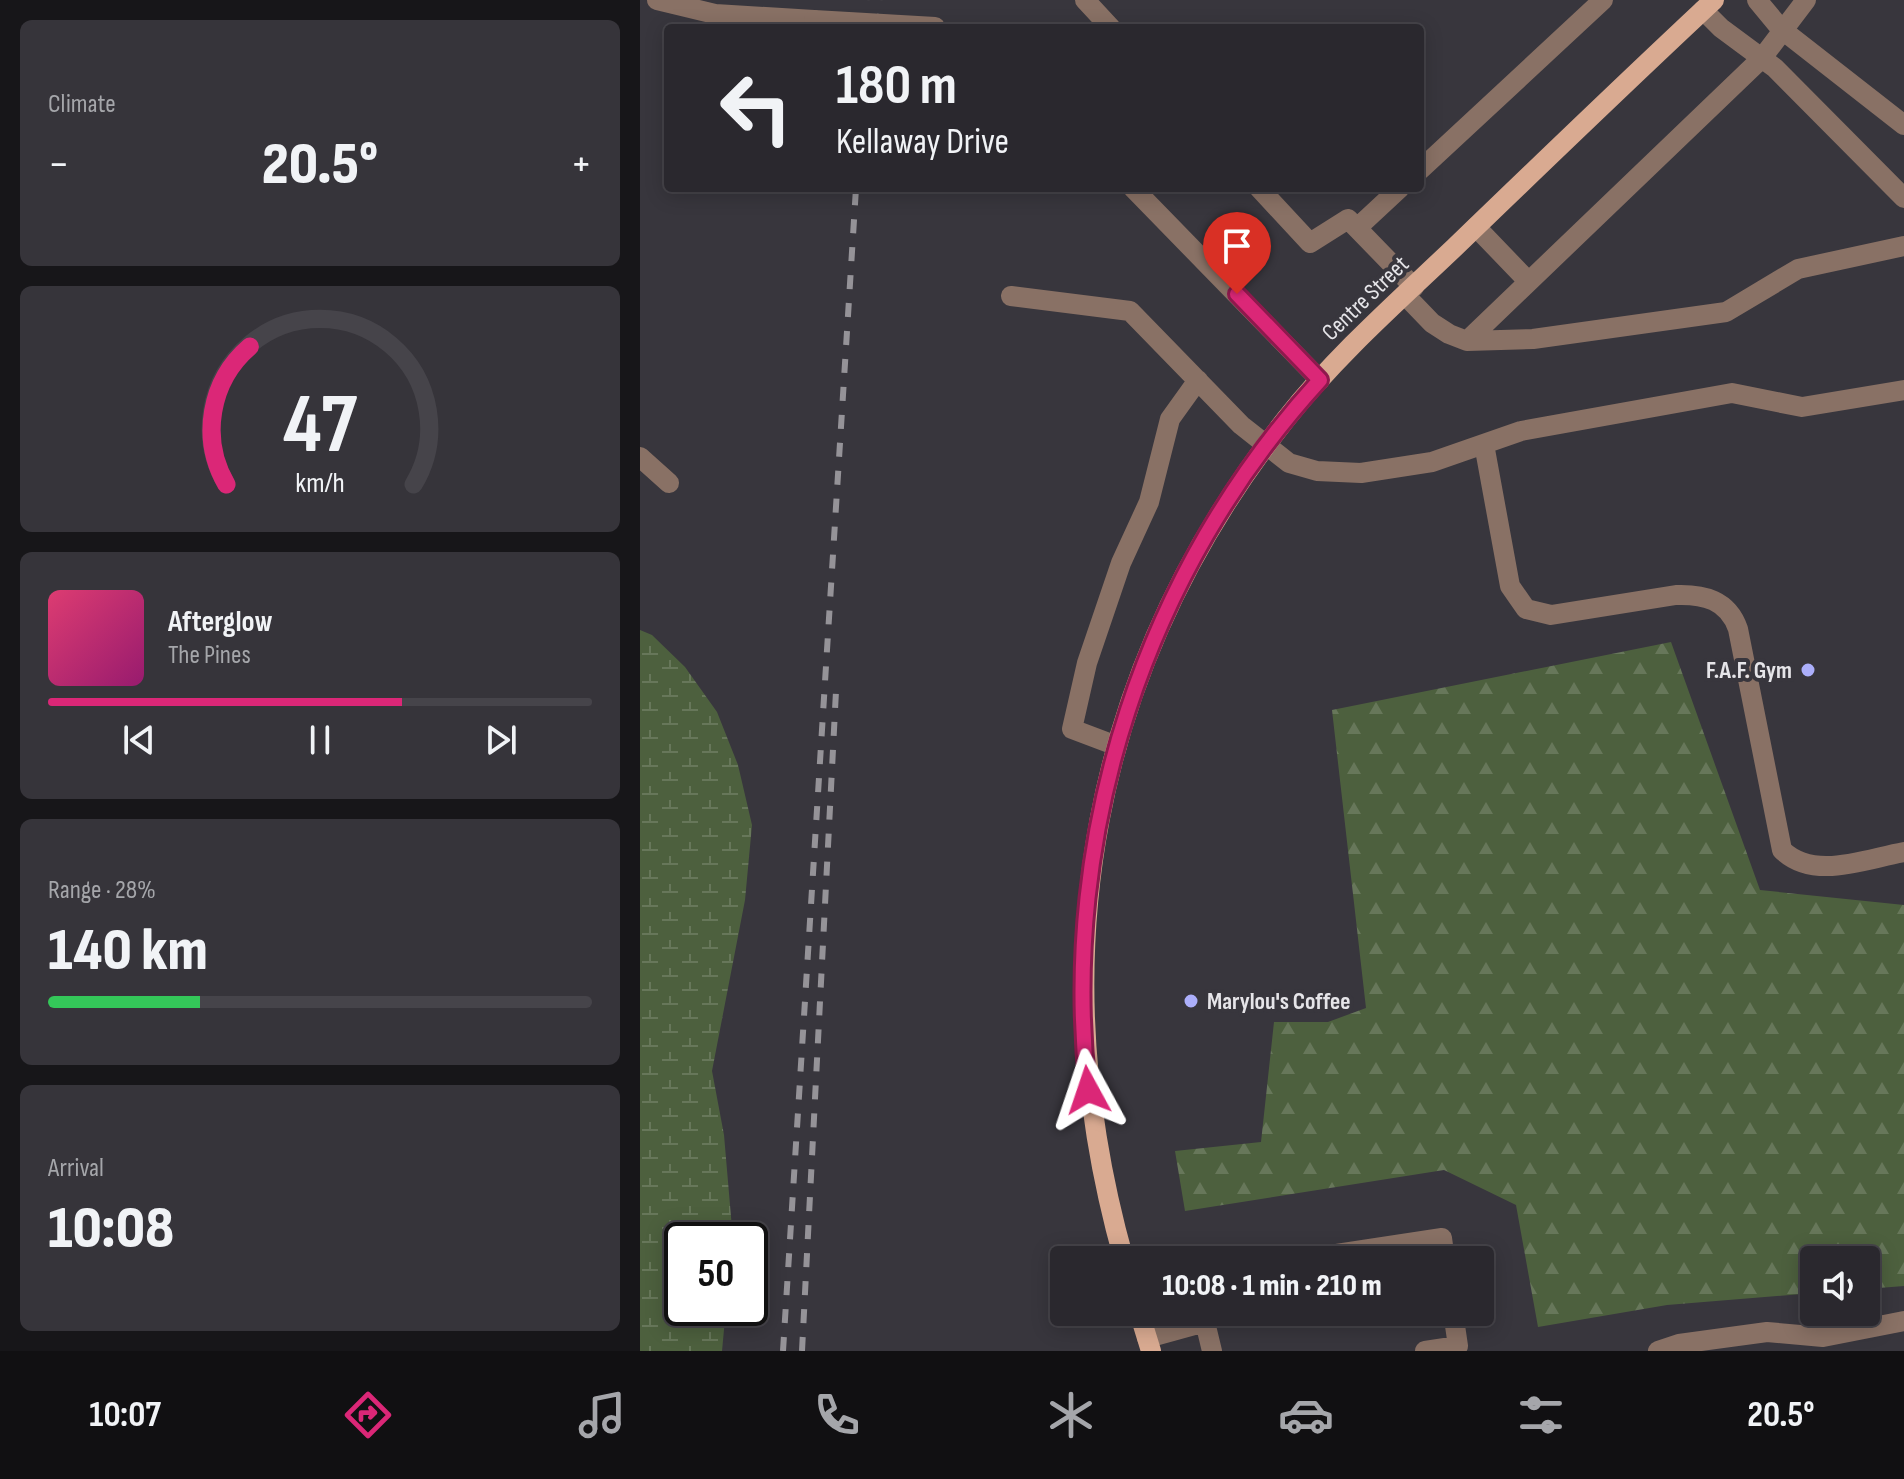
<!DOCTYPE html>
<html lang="en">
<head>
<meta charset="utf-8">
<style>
  body { margin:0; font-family:"Sofia Sans Condensed",sans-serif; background:#36343a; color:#f1f3f6; height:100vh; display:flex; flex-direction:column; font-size:30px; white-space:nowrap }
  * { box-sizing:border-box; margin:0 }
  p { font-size:26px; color:#a5a6aa }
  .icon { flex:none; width:44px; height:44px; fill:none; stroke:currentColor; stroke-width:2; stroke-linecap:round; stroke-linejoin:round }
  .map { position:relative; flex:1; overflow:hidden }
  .side { display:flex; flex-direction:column; gap:20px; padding:20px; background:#171619; width:640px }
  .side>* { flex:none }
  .top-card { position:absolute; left:24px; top:24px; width:760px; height:168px; border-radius:8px; box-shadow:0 4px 20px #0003,0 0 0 2px #46444a; background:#2a282e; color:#f1f3f6; overflow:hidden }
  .buttons { position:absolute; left:1160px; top:1246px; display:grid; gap:16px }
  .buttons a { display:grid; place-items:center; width:80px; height:80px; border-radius:8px; background:#2a282e; box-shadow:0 4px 20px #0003,0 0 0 2px #46444a; font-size:40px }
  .speed { position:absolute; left:24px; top:1222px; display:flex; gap:16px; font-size:40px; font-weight:700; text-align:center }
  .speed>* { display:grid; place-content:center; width:104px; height:104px; border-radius:50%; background:#2a282e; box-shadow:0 4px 20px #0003,0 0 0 2px #46444a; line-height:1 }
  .speed .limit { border:4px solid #111; border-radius:12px; background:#fff; color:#111 }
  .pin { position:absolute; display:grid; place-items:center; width:68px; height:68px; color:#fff; margin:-82px -34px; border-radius:50% 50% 50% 0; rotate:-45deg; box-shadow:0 0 8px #0007 }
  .pin .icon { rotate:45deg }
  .me { position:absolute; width:88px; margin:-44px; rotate:355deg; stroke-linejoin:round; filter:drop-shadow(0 0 6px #0008) }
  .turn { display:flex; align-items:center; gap:28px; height:168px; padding:0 40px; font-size:36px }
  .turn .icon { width:104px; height:104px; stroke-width:2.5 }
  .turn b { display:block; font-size:56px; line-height:68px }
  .big { font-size:60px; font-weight:800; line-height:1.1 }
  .side .widget { flex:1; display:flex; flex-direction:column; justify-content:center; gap:12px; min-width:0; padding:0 28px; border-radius:12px; background:#36343a }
  .side .dial { align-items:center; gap:0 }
  .dial svg { height:208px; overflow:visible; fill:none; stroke:#46444a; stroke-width:7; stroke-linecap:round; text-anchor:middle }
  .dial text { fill:#f1f3f6; stroke:none }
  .song { display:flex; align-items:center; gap:24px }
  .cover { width:96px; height:96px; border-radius:12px; background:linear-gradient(135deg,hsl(340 70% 55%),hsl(320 70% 35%)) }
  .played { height:8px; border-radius:4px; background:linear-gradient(90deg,#db2777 65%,#46444a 65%) }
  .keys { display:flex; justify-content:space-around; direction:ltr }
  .heat { display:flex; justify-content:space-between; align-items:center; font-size:44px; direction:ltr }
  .charge { height:12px; border-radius:6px; background:linear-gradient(90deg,#34c759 28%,#46444a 0) }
  .trip { position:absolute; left:410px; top:1246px; width:444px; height:80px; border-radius:8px; background:#2a282e; box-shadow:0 4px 20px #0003,0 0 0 2px #46444a; font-weight:800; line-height:80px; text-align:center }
  .menu { display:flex; height:128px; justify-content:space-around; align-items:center; background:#111012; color:#a5a6aa }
  .menu .icon { width:56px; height:56px }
  .menu .selected { color:#db2777 }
  .menu b { font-size:36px; color:#f1f3f6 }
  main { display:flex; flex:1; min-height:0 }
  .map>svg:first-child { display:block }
  .forest { fill:url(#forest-firs) }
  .wetland { fill:url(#wetland-marsh) }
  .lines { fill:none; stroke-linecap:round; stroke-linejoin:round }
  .minor { stroke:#897165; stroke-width:20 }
  .major { stroke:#d9aa91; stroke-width:20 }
  .rail { stroke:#959398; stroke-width:6; stroke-dasharray:14 14; stroke-linecap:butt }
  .minor-bridge { stroke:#897165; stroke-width:20 }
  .route-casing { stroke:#8e194d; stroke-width:20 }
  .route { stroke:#db2777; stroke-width:14 }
  .poi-dot { fill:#acaffb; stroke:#38363d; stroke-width:3 }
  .labels { text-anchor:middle; stroke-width:8; stroke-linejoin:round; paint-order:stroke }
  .street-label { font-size:24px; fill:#e6e5e9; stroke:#38363d }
  .poi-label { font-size:24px; font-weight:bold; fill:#e6e5e9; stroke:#38363d; text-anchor:end }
</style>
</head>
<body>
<main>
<section class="side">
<div class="widget"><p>Climate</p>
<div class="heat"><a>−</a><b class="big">20.5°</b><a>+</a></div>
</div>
<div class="widget dial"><svg viewBox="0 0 100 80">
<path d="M14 69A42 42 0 1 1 86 69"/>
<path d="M14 69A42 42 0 0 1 23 16" stroke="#db2777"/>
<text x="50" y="56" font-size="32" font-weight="700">47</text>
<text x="50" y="72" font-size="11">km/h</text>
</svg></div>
<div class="widget">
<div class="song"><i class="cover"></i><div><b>Afterglow</b><p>The Pines</p></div></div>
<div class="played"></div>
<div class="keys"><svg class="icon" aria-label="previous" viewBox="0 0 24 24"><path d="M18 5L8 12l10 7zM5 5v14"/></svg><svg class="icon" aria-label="pause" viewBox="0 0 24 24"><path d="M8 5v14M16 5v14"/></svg><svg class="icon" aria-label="next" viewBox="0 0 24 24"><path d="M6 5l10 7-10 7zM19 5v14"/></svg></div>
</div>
<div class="widget"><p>Range · 28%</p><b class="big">140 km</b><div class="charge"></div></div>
<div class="widget"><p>Arrival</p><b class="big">10:08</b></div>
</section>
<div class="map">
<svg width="1264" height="1351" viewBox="0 0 1264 1351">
  <defs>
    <pattern id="forest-firs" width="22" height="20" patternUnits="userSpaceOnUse" patternTransform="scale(2)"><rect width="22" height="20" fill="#4d603e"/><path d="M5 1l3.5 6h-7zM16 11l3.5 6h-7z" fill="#67775a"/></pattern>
    <pattern id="wetland-marsh" width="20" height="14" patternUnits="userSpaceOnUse" patternTransform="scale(2)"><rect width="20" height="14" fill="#4d603e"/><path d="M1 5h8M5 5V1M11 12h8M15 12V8" fill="none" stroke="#67775a"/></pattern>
  </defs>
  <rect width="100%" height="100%" fill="#38363d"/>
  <path class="forest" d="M1031,642L1120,890L1264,905V1286L1226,1289V1260H1174V1293L1027,1305L898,1327L876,1205L804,1170L545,1211L535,1151L621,1142L634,1022H688L726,1008L692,710Z"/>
  <path class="wetland" d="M0,630L12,635L45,667L77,712L98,765L112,825L105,900L72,1071L84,1135L93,1240H42V1308H86L82,1351H0Z"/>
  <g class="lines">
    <path class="minor" d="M17,0L75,14L174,20
      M445,0L471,28
      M1117,0L1141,29L1264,125
      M1063,10L1081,28L1135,68L1264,198
      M780,170L963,0
      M493,188L680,380
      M619,188L670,243L708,219L774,287
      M836,227L888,281
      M717,228L760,188
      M765,295L792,323L809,334L827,341L893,339L1086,312L1158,269L1264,246
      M371,296L490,311L601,425L649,463L677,471L721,473L792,462L881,431L1092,393L1162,407L1264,390
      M827,341L1122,58L1166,0
      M844,444L870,586L886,609L911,615L1036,595C1064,594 1088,600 1098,629L1142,850C1174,881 1225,859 1264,852
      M0,457L29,483
      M477,746L432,729L447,663L481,563L509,502L530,419L558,380
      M657,1260L802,1238L805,1260
      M507,1338L565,1322L572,1351
      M785,1351L818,1346L813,1312
      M1018,1351L1039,1344L1127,1332L1183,1337L1264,1321"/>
    <path class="major" d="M484,1260C399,958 450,668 646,419C695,357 756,303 814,248C900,165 986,82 1074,0
      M499,1312L511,1351"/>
    <path class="rail" d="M226,28L228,0
      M239,28L241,0
      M143,1351L216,188
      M162,1351L196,691"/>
    <path class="minor-bridge" d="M174,20L295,27"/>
  </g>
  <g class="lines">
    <g class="route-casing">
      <path id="route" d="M448,1090C419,834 506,570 680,380L597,294"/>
    </g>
    <use href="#route" class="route"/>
  </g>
  <g class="poi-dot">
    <circle cx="1168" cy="670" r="8"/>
    <circle cx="551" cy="1001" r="8"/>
  </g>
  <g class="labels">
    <g class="street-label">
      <text transform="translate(725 298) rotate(-44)" y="8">Centre Street</text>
    </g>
    <g class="poi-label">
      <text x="1152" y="678">F.A.F. Gym</text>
      <text x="567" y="1009" text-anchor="start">Marylou's Coffee</text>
    </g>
  </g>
</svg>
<div class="buttons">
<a><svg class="icon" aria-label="sound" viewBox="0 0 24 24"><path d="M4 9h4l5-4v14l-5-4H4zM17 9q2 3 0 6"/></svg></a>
</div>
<div class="speed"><div class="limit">50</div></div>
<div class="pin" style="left:597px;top:294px;background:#d93025"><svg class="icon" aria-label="arrive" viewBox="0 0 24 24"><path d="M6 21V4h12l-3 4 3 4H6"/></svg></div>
<svg class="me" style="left:448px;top:1090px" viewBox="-20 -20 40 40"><path d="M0-17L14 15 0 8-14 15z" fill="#db2777" stroke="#fff" stroke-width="4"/></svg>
<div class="trip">10:08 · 1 min · 210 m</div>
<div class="top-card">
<div class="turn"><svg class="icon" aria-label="left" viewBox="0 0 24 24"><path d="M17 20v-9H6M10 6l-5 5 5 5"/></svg><div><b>180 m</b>Kellaway Drive</div></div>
</div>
</div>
</main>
<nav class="menu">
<b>10:07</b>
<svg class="icon selected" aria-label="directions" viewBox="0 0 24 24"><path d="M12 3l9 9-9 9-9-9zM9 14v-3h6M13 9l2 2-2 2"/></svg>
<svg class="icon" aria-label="music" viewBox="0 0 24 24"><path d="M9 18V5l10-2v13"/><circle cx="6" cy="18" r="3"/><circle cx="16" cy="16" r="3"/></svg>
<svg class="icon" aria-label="phone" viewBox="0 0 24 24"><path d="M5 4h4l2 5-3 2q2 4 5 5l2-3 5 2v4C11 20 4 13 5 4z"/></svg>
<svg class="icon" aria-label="climate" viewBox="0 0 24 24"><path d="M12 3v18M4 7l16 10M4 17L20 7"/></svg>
<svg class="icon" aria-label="car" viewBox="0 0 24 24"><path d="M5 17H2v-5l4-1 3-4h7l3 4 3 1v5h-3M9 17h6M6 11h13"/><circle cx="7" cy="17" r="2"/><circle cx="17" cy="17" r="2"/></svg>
<svg class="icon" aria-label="filters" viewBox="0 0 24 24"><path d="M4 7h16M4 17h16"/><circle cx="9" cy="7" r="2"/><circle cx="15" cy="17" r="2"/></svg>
<b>20.5°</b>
</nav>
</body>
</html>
